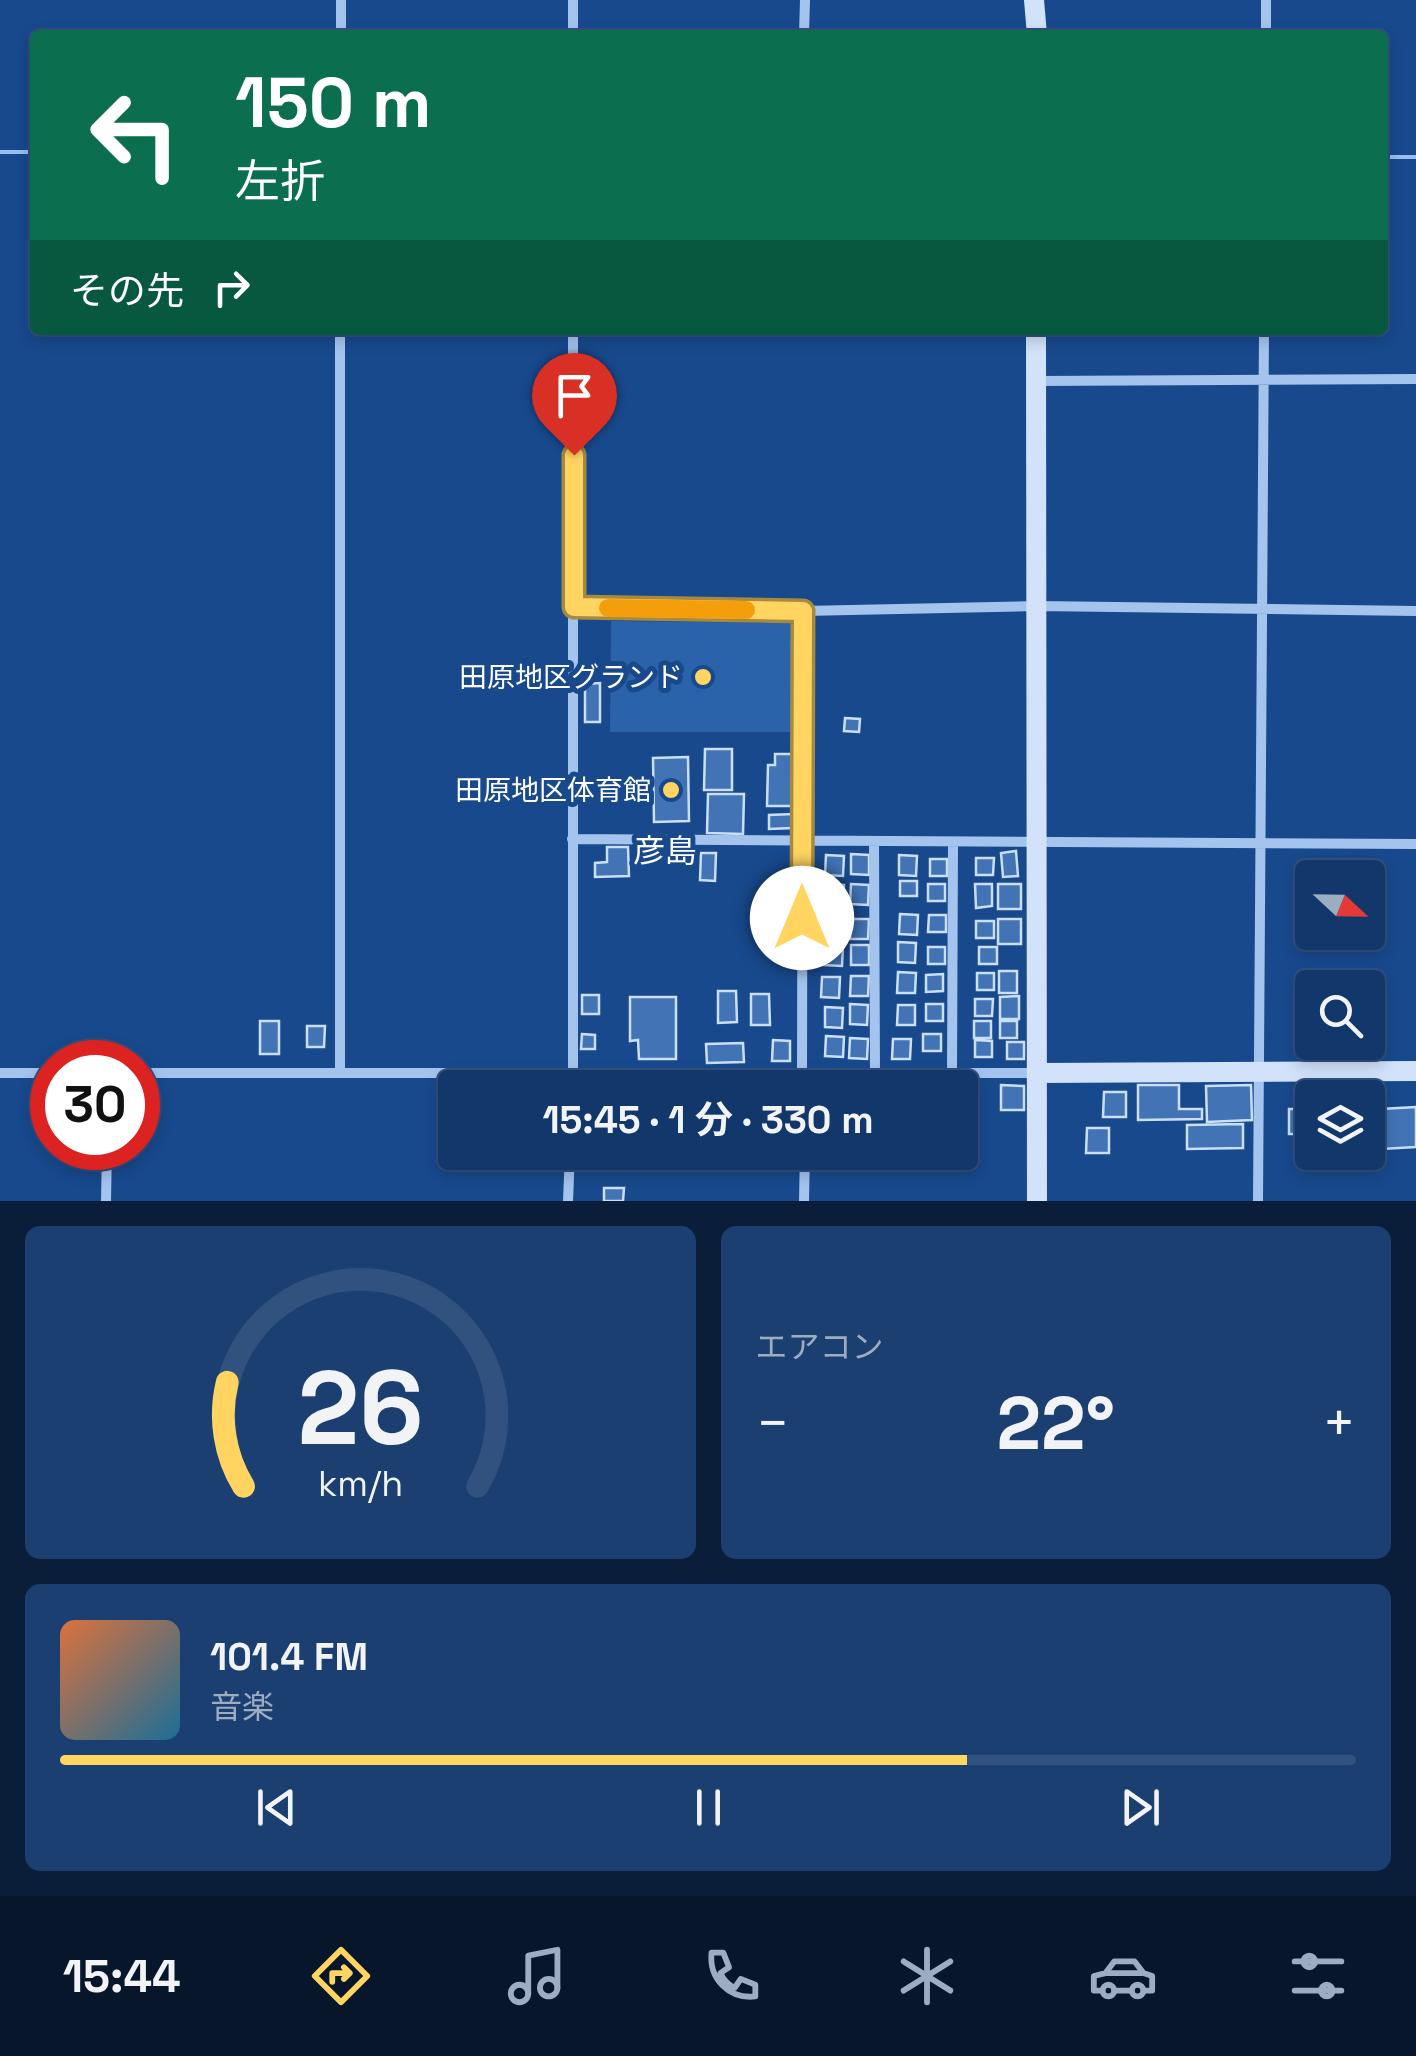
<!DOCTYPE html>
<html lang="ja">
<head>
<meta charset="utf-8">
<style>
  body { margin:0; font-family:"Space Grotesk","Noto Sans JP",sans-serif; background:#1b3f70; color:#f1f3f6; height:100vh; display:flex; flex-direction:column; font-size:38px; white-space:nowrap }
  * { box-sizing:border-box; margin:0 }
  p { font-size:32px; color:#9cacc1 }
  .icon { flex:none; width:55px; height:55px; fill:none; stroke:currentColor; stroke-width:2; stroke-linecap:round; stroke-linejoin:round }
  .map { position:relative; height:1201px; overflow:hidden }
  .details { display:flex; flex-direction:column; gap:25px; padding:25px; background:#0a1e3a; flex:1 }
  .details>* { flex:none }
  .guide { position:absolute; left:30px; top:30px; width:1358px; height:305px; border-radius:10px; box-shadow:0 5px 15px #0003,0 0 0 2px #31517e; background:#0b6e4f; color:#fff; overflow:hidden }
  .needle { width:65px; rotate:112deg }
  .tools { position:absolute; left:1295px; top:860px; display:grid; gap:20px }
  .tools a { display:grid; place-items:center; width:90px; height:90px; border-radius:10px; background:#12376a; box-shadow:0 5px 15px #0003,0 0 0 2px #31517e; font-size:50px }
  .speed { position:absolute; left:30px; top:1040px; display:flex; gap:20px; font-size:50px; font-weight:700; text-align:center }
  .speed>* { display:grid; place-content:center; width:130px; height:130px; border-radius:50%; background:#12376a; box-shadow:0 5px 15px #0003,0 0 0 2px #31517e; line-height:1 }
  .speed .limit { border:15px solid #d22; background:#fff; color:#111 }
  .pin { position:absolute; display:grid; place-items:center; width:85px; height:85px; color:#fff; margin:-102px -42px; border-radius:50% 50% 50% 0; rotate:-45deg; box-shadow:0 0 10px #0007 }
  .pin .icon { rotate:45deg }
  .me { position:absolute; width:110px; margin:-55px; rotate:0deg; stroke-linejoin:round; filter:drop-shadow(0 0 8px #0008) }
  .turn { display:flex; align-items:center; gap:35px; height:210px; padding:0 40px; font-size:45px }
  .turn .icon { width:130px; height:130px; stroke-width:2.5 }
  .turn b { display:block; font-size:70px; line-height:85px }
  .then { display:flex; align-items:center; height:95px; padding:0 40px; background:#0003; gap:20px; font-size:38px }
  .big { font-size:75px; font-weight:700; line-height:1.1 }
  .details .card { flex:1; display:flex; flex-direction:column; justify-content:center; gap:15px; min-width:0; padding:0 35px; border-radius:15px; background:#1b3f70 }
  .details .dial { align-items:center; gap:0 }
  .dial svg { height:260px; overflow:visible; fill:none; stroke:#31517e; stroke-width:7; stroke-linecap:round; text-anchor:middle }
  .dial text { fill:#f1f3f6; stroke:none }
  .song { display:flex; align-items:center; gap:30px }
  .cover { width:120px; height:120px; border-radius:15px; background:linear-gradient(135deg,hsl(20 70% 55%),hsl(200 70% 35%)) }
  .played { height:10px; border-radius:5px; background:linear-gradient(90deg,#ffd461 70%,#31517e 70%) }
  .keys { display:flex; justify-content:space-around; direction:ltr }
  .heat { display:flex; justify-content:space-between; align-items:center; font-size:55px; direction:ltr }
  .details .tiles { flex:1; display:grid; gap:25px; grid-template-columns:1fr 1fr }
  .card:last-child { grid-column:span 2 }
  .trip { position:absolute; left:438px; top:1070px; width:540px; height:100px; border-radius:10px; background:#12376a; box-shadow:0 5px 15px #0003,0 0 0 2px #31517e; font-weight:700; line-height:100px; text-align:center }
  .dock { display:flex; height:160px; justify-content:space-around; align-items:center; background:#07162a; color:#9cacc1 }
  .dock .icon { width:70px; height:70px }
  .dock .on { color:#ffd461 }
  .dock b { font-size:45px; color:#f1f3f6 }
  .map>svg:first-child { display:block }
  .green { fill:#2b63ab }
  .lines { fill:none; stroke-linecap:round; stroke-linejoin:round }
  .stream { stroke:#97bff1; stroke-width:4 }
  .building { fill:#4173b5; stroke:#cadffa; stroke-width:2.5 }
  .street { stroke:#a4c4ee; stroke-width:10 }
  .secondary { stroke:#d1e2fa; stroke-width:20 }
  .route-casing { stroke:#a68a3f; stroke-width:25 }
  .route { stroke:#ffd461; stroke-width:18 }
  .slow { stroke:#f59e0b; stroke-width:18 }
  .poi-dot { fill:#ffd461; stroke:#18498d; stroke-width:4 }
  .labels { text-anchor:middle; stroke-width:10; stroke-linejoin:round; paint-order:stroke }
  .poi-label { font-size:28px; fill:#fff; stroke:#18498d; text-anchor:end }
  .quarter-label { font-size:32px; fill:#fff; stroke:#18498d }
</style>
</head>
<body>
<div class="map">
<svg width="1416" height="1201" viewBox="0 0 1416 1201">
  <rect width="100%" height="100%" fill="#18498d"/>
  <path class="green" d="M611,621L795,623V732H610Z"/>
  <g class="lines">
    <path class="stream" d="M0,152H35
      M1382,157H1416"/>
  </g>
  <path class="building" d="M600,683V722H585V684Z
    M600,683V722H585V684Z
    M845,718L860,719L859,732L844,731Z
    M705,749H732V790H704Z
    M775,754H793L792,806H767L768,765H775Z
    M688,757L689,821L654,822L653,758Z
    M708,794H744L743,834L707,833Z
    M793,814V828L769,829V815Z
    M607,847H628L629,876L595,877V863L607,862Z
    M670,847V861L647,862L646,848Z
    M1016,851L1018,876L1003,877L1001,853Z
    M701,853H716L715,881L700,880Z
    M851,854L869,855V875L851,874Z
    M826,855L844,856L843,876L825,875Z
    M899,855L917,856L916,876L899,875Z
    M976,858H994L993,875H976Z
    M930,859H947V876H930Z
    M900,881H917V896H900Z
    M851,884L869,885L868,905L850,904Z
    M928,884H945V901H928Z
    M975,884H992V906L976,908Z
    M998,884H1021V909H998Z
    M826,885H844L843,905H825Z
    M825,912L843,913V933L825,932Z
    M900,914L918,915L917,935L899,934Z
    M929,915H946V932H928Z
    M851,919H869L868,939H850Z
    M998,919H1021V944H998Z
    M976,921H994V938H976Z
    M898,942L916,943L915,963L898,962Z
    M825,945L843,946L842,966L824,965Z
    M851,945H869V965H851Z
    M928,947H945V964H928Z
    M979,947H997V964H979Z
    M999,971H1017V993H999Z
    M898,972L916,973L915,993H897Z
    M977,973H994V990H977Z
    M943,974V991L926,992V975Z
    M851,976H869L868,996H850Z
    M822,977H840L839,998L821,997Z
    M718,991H736L737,1022L718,1023Z
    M751,994H769L770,1025H751Z
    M582,995H599V1014H582Z
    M1019,996V1019H1000V997Z
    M630,997H676V1059H639L638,1040L630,1041Z
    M975,999H993L992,1016H975Z
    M850,1004L868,1005L867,1025L850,1024Z
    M926,1004H943V1021H926Z
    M898,1005H915V1025H897Z
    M825,1007L843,1008L842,1028L825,1027Z
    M260,1021H279V1054H260Z
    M974,1021H991V1038H974Z
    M1000,1021H1017V1038H1000Z
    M307,1026H325L324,1047H307Z
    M582,1034L595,1035V1049H581Z
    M923,1034H941V1051H923Z
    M826,1036L844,1037L843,1057L825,1056Z
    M850,1038L868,1039L867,1059L849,1058Z
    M893,1039H911L910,1059H892Z
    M773,1040L790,1041V1061H772Z
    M975,1040L992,1041V1057H975Z
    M1007,1042H1024V1059H1007Z
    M743,1043L744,1062L707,1063L706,1044Z
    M1001,1085L1024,1086V1110H1001Z
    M1138,1085H1179V1109H1202V1119L1138,1120Z
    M1251,1085L1252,1120L1207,1122L1206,1086Z
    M1104,1092H1126V1117H1103Z
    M1416,1107V1147L1382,1149L1381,1109Z
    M1289,1109H1312V1134H1289Z
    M1243,1124V1148L1187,1149V1125Z
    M1087,1128H1109V1153H1086Z
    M527,1152H546V1161L527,1162Z
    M604,1188H624L623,1201H604Z"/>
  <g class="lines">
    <path class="street" d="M341,35V0
      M573,35V0
      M804,35L805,0
      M1266,35V0
      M340,330V1073
      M573,330V1088
      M1036,381L1416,379
      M575,607L803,611L1037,606L1416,611
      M803,611L802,1076L805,1088
      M572,839L1416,844
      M874,841L875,1075
      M0,1073H52
      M138,1073H1036
      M952,1074L953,842
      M106,1201L107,1148
      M568,1201L570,1152
      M804,1201L805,1152
      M1258,1201L1264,330"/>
    <path class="secondary" d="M1034,0L1037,35
      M1036,330L1037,1201
      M1037,1073L1416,1071"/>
  </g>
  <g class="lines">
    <g class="route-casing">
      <path id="route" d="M574,455V607L803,611L802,918"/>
    </g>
    <use href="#route" class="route"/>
    <path class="slow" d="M608,608L746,610"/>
  </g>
  <g class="poi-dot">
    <circle cx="703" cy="677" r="10"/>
    <circle cx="671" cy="790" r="10"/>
  </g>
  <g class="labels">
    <g class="poi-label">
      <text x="683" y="687">田原地区グランド</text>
      <text x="651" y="800">田原地区体育館</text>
    </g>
    <g class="quarter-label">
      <text x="665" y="862">彦島</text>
    </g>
  </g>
</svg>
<div class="tools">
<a><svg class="needle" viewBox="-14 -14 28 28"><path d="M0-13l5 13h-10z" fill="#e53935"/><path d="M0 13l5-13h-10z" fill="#9cacc1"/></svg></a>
<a><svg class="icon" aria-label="search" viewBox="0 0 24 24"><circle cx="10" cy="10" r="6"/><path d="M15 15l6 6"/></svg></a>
<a><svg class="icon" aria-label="layers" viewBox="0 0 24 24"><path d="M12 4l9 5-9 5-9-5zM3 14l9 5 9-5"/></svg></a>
</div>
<div class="speed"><div class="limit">30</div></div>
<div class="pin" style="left:574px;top:455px;background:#d93025"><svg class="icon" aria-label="arrive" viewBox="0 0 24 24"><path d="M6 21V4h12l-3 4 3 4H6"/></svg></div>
<svg class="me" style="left:802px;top:918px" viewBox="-20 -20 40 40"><circle r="19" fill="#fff"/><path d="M0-13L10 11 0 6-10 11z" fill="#ffd461"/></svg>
<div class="trip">15:45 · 1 分 · 330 m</div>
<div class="guide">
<div class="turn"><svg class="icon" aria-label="left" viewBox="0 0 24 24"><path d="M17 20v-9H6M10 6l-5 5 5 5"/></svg><div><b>150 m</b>左折</div></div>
<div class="then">その先<svg class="icon" aria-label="right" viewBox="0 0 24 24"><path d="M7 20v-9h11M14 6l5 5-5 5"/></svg></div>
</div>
</div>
<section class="details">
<div class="tiles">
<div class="card dial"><svg viewBox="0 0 100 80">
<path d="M14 69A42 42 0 1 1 86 69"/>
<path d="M14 69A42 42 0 0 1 9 37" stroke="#ffd461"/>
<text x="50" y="56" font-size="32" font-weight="700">26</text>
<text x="50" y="72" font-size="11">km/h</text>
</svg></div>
<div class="card"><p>エアコン</p>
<div class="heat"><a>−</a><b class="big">22°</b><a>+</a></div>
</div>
<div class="card">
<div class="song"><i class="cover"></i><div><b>101.4 FM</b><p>音楽</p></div></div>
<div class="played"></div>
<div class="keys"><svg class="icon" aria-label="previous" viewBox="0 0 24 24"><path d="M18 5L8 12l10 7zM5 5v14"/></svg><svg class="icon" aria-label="pause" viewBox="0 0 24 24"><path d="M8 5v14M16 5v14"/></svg><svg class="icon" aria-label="next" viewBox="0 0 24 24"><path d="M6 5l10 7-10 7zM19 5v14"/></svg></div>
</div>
</div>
</section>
<nav class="dock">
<b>15:44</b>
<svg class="icon on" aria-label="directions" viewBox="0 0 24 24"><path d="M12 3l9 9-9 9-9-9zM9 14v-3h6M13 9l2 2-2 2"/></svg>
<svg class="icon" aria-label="music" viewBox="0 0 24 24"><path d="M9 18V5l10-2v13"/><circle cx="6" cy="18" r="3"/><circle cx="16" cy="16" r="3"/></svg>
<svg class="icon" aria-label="phone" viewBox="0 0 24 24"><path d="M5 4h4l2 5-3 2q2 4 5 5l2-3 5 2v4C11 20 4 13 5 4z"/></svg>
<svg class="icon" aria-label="climate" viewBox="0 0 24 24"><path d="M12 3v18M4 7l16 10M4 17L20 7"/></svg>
<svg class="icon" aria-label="car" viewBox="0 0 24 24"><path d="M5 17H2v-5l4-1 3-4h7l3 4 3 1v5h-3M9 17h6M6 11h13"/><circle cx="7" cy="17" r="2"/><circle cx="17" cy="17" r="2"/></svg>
<svg class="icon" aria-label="filters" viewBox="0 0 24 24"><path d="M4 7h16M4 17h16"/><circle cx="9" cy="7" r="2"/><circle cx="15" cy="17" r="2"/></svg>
</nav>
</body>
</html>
